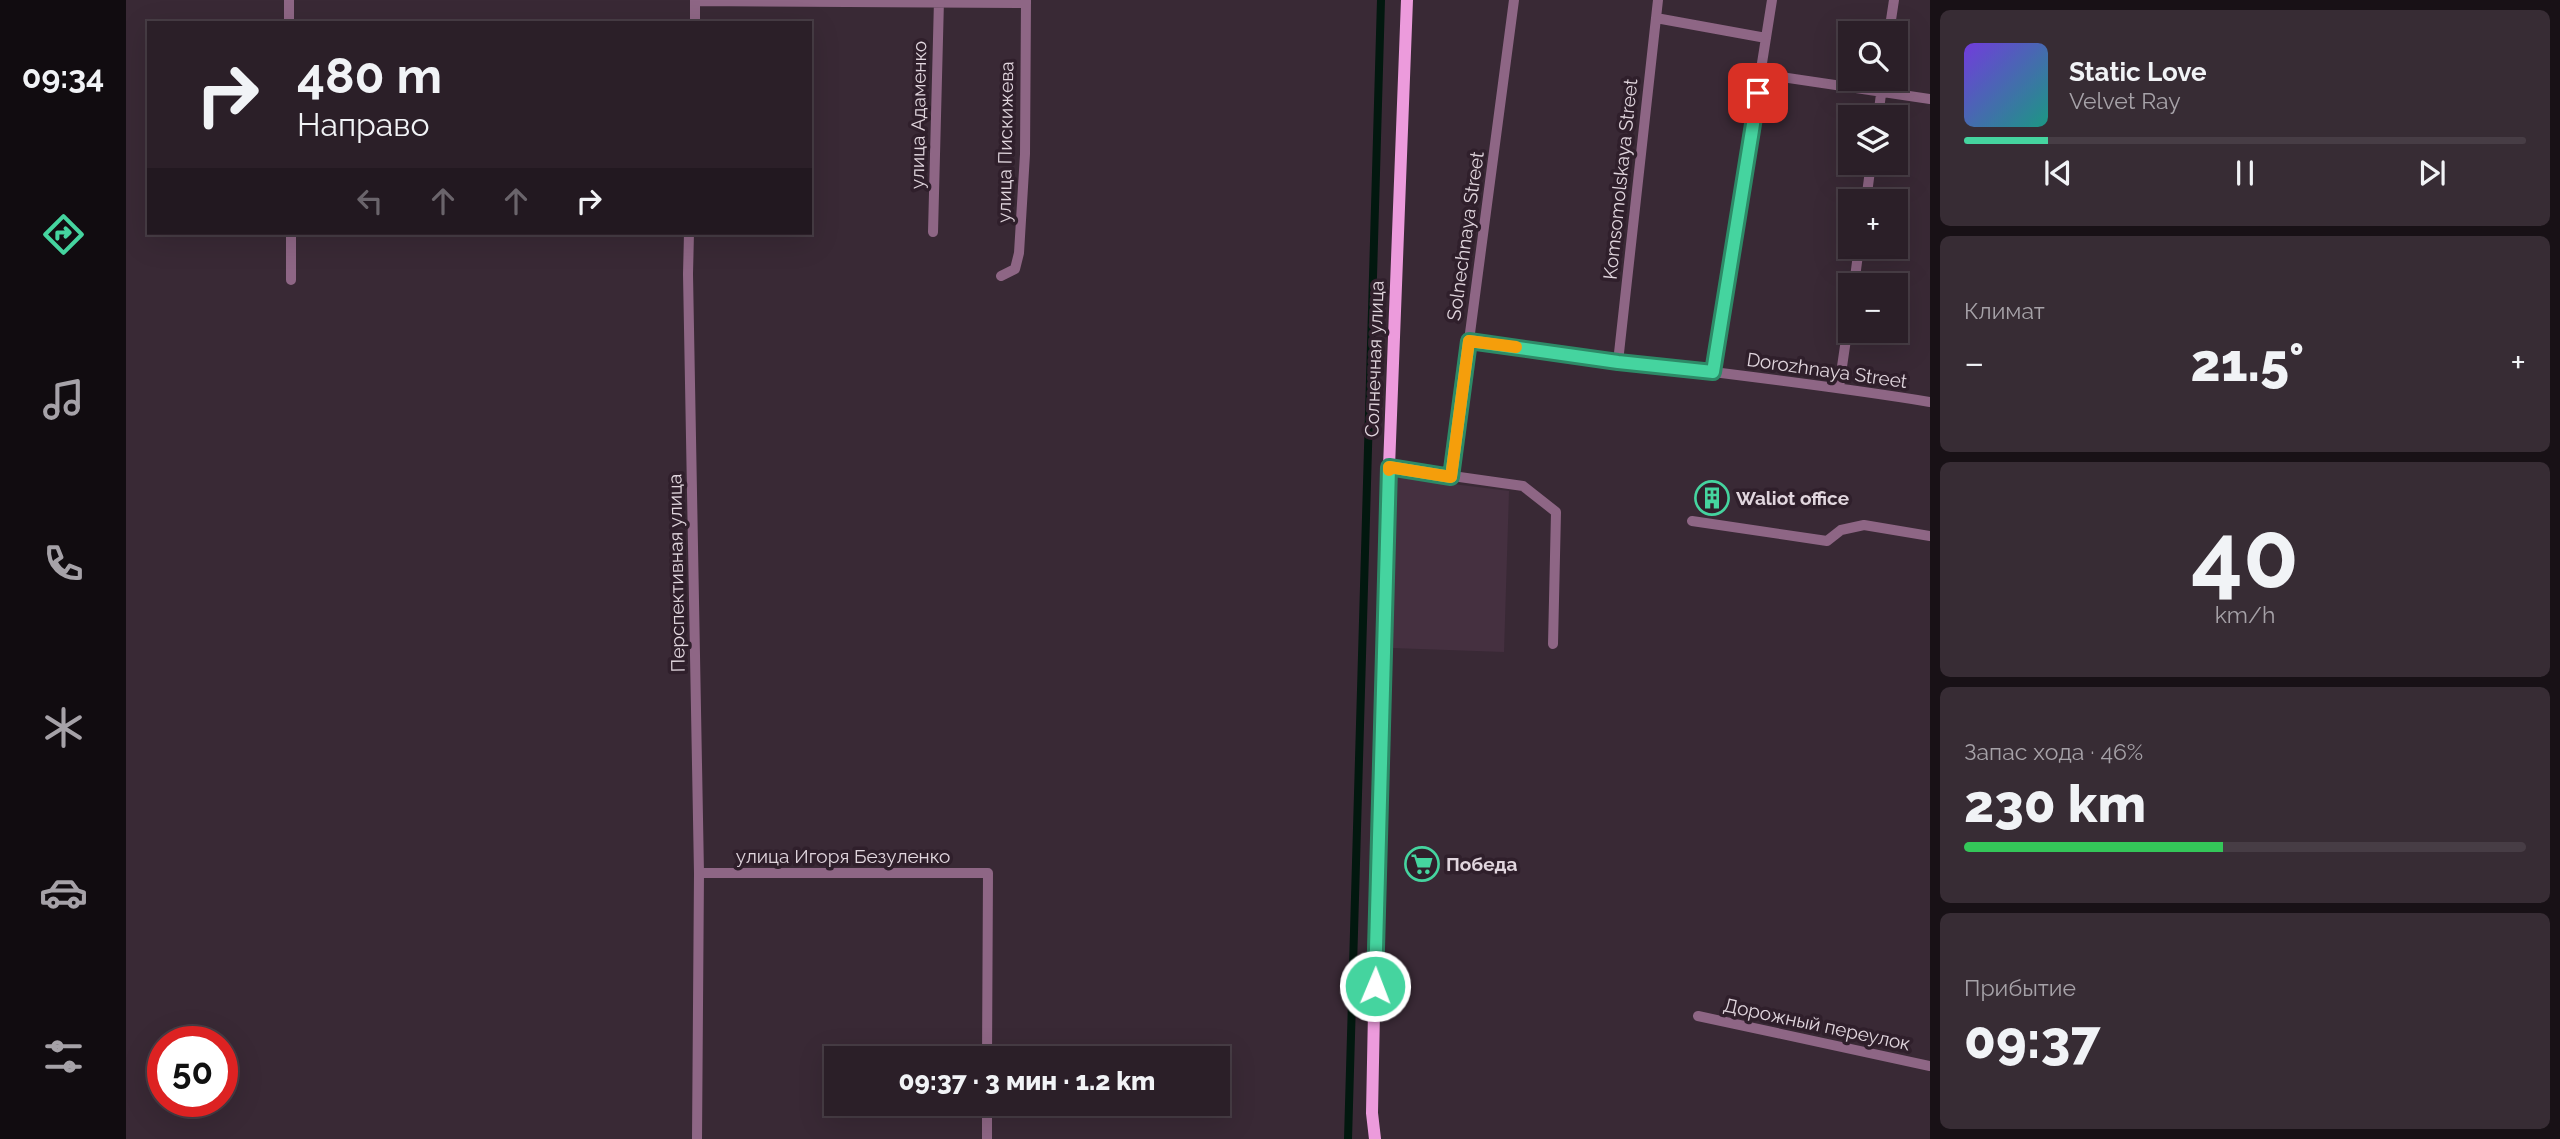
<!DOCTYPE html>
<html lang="ru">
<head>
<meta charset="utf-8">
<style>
  body { margin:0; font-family:Raleway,sans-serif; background:#372c34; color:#f1f3f6; height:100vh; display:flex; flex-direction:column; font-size:26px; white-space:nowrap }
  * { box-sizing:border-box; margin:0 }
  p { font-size:23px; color:#a6a2a8 }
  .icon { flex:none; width:38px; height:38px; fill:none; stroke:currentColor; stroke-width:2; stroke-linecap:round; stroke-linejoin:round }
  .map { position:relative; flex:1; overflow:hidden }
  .sheet { display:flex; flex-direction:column; gap:10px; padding:10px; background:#181116; width:630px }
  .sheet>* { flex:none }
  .guide { position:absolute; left:21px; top:21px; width:665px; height:214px; border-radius:0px; box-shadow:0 7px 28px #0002,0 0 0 2px #473d45; background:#2b1f28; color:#f1f3f6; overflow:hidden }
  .tools { position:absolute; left:1712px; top:21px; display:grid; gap:14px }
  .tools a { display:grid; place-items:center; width:70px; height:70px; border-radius:0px; background:#2b1f28; box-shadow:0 7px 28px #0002,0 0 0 2px #473d45; font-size:35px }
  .speed { position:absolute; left:21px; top:1026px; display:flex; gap:14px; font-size:35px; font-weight:700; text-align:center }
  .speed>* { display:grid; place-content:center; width:91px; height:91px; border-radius:50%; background:#2b1f28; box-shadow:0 7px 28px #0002,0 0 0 2px #473d45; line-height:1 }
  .speed .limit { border:10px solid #d22; background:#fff; color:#111 }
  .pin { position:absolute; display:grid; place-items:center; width:60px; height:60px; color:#fff; margin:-30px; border-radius:14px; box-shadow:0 4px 10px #0006 }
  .me { position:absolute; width:77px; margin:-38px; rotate:1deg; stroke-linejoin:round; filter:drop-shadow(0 0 5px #0008) }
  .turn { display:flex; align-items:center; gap:24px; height:147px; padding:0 35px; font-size:32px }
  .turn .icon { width:91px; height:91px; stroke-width:2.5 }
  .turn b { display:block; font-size:49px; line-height:60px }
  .lanes { display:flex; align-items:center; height:66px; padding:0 35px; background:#0003; justify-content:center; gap:35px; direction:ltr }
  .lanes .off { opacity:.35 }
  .big { font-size:52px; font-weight:800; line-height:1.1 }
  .sheet .tile { flex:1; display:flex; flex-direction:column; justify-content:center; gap:10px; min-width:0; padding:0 24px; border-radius:10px; background:#372c34 }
  .sheet .dial { align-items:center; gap:0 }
  .dial b { font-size:91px; line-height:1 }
  .song { display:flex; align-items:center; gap:21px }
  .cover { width:84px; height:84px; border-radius:10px; background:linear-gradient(135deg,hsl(260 70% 55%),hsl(170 70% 35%)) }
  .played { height:7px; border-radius:4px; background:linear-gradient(90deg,#45d49f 15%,#473d45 15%) }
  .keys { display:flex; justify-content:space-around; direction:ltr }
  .heat { display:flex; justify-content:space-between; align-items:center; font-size:38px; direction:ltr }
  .charge { height:10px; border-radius:5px; background:linear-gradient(90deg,#34c759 46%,#473d45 0) }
  .trip { position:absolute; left:698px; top:1046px; width:406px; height:70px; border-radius:0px; background:#2b1f28; box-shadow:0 7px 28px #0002,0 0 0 2px #473d45; font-weight:800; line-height:70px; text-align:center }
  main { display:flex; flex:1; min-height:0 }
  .dock { display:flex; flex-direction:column; width:126px; justify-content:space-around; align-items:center; background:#110c10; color:#a6a2a8 }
  .dock .icon { width:49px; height:49px }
  .dock .selected { color:#45d49f }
  .dock b { font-size:32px; color:#f1f3f6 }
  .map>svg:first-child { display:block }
  .built { fill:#453040 }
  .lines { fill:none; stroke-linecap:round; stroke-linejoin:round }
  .canal { stroke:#02180f; stroke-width:8 }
  .minor { stroke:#8e6685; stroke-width:10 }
  .major { stroke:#ec9bdc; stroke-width:12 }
  .route-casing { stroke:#2d8a67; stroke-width:18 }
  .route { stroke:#45d49f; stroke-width:12 }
  .slow { stroke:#f59e0b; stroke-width:12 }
  .labels { text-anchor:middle; stroke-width:7; stroke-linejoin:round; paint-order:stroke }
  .street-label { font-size:19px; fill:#e1d6de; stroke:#2f1f2b }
  .poi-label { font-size:19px; font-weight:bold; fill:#e1d6de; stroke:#2f1f2b; text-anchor:start }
</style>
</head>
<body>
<main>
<nav class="dock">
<b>09:34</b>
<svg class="icon selected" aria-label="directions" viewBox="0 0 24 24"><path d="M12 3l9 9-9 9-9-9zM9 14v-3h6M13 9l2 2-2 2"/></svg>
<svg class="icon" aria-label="music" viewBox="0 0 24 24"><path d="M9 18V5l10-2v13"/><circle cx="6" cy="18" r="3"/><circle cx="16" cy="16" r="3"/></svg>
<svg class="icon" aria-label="phone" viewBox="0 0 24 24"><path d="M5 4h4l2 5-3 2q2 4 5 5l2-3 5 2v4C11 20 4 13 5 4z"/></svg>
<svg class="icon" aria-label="climate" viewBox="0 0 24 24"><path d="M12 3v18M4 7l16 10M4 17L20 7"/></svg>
<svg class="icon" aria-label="car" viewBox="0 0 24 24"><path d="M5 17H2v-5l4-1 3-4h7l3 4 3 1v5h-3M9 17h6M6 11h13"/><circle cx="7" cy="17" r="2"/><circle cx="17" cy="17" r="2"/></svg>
<svg class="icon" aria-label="filters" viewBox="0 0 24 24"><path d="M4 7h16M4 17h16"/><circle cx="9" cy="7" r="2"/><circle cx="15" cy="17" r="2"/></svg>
</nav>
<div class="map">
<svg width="1804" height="1139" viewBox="0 0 1804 1139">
  <rect width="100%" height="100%" fill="#392935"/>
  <path class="built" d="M1271,477L1383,491L1378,652L1266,648Z"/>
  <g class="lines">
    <path class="canal" d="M1222,1139L1255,0"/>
    <path class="minor" d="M163,0V23
      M569,1L900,3
      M1530,18L1640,38
      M569,23V0
      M1763,33L1768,0
      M1635,74L1804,99
      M1752,117L1757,79
      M1740,201L1745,163
      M807,232L813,0
      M165,233V280
      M563,233L562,274L573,873L571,1139
      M875,276L889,269L893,253L899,154L900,0
      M1728,285L1733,247
      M1343,341C1497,363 1651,377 1804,402
      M1492,362L1532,0
      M1587,372L1646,0
      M1713,387L1724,312
      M1263,467L1397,486L1430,512L1427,644
      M1325,477L1388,0
      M1566,521L1701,541L1715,530L1738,525L1804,536
      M573,873H862L861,1059
      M1572,1016L1804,1066
      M861,1139V1104"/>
    <path class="major" d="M1249,1139L1246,1113L1249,961L1263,467L1281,0"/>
  </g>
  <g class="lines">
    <g class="route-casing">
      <path id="route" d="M1249,986L1263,467L1325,477L1343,341L1492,362L1587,372L1632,93"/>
    </g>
    <use href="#route" class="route"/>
    <path class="slow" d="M1263,470V467L1325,477L1343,341L1390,347"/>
  </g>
  <defs>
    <g id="building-ring" transform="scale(1.75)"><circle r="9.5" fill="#2f1f2b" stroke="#45d49f" stroke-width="1.5"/><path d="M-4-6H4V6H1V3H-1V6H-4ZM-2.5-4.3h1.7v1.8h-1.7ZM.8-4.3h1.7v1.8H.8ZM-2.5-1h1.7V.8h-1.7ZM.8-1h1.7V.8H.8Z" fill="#45d49f"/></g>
    <g id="supermarket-ring" transform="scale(1.75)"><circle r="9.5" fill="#2f1f2b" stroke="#45d49f" stroke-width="1.5"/><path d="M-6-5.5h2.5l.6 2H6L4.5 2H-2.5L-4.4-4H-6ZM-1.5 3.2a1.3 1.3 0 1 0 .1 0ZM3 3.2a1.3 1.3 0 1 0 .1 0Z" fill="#45d49f"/></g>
  </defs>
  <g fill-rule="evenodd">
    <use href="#building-ring" x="1586" y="498"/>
    <use href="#supermarket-ring" x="1296" y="864"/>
  </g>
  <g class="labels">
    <g class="street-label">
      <text transform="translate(792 115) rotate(-89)" y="7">улица Адаменко</text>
      <text transform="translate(879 142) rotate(-89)" y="7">улица Пискижева</text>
      <text transform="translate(1494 179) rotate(-84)" y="7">Komsomolskaya Street</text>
      <text transform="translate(1339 236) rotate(-82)" y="7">Solnechnaya Street</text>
      <text transform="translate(1248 359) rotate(-88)" y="7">Солнечная улица</text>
      <text transform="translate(1701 370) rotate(8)" y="7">Dorozhnaya Street</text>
      <text transform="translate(550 573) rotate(-91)" y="7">Перспективная улица</text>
      <text x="717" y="863">улица Игоря Безуленко</text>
      <text transform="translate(1691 1024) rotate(12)" y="7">Дорожный переулок</text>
    </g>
    <g class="poi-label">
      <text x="1610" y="505">Waliot office</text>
      <text x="1320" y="871">Победа</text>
    </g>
  </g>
</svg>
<div class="tools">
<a><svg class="icon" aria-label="search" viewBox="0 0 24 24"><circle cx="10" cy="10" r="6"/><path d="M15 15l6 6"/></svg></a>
<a><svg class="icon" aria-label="layers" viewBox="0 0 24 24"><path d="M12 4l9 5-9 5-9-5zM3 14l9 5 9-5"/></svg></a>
<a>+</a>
<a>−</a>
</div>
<div class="speed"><div class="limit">50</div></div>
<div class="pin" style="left:1632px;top:93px;background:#d93025"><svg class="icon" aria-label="arrive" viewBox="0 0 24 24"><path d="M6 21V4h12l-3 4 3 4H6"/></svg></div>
<svg class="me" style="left:1249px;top:986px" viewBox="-20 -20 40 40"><circle r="17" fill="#45d49f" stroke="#fff" stroke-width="3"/><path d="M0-11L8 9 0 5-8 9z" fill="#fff"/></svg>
<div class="trip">09:37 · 3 мин · 1.2 km</div>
<div class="guide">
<div class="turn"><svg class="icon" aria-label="right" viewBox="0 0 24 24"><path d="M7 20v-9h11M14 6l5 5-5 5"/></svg><div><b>480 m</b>Направо</div></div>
<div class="lanes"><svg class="icon off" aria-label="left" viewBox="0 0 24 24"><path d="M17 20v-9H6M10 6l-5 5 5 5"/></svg><svg class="icon off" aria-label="ahead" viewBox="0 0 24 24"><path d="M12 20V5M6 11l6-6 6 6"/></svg><svg class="icon off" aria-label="ahead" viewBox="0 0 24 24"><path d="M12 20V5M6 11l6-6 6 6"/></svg><svg class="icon" aria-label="right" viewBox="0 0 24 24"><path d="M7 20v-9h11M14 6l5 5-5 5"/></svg></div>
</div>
</div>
<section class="sheet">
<div class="tile">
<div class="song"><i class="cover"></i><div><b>Static Love</b><p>Velvet Ray</p></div></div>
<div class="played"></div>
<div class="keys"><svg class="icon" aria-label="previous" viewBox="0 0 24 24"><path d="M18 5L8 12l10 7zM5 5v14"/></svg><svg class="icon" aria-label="pause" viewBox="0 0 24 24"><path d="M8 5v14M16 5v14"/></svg><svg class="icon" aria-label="next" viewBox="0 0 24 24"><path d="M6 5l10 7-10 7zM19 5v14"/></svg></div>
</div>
<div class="tile"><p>Климат</p>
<div class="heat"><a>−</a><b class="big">21.5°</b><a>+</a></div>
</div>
<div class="tile dial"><b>40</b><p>km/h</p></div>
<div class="tile"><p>Запас хода · 46%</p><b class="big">230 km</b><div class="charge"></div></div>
<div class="tile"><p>Прибытие</p><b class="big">09:37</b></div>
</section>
</main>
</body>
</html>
